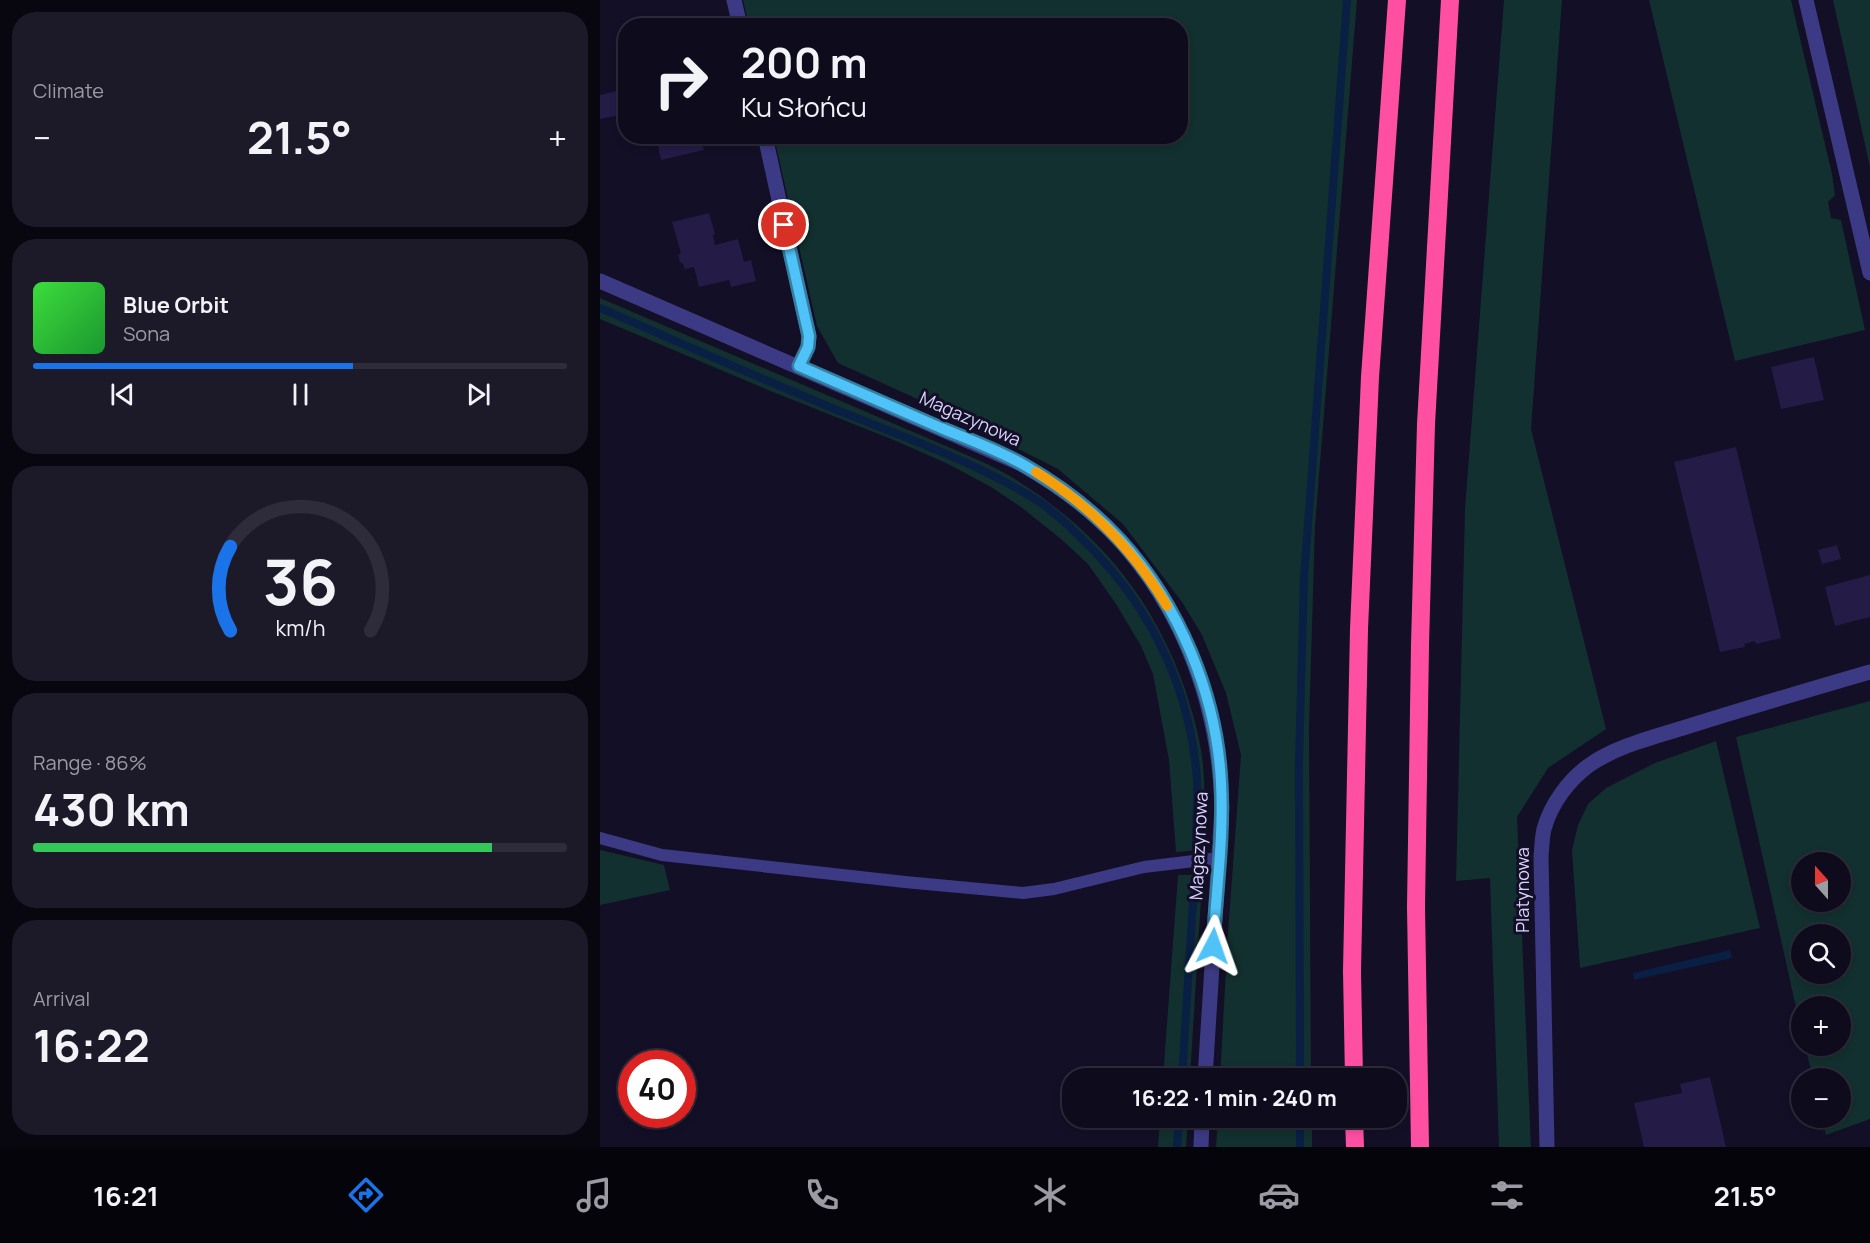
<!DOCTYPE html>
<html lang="en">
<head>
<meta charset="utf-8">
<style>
  body { margin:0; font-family:Manrope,sans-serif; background:#1c1929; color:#f1f3f6; height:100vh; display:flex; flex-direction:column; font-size:22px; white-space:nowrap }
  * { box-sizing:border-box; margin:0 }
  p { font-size:20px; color:#9b9ba3 }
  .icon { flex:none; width:33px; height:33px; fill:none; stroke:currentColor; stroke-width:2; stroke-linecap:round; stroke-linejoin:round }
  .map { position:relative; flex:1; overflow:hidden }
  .panel { display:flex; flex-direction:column; gap:12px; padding:12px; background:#08060f; width:600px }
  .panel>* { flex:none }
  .top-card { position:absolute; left:18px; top:18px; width:570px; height:126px; border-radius:24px; box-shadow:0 3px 9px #0003,0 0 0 2px #2e2b3b; background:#0e0b1c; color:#f1f3f6; overflow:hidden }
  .needle { width:39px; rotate:339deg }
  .tools { position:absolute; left:1191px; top:852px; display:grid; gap:12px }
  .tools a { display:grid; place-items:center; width:60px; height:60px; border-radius:50%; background:#0e0b1c; box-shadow:0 3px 9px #0003,0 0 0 2px #2e2b3b; font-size:30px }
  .speed { position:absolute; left:18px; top:1050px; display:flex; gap:12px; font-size:30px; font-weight:700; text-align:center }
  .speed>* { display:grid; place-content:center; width:78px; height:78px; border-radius:50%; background:#0e0b1c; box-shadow:0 3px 9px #0003,0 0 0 2px #2e2b3b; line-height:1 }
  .speed .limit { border:9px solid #d22; background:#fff; color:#111 }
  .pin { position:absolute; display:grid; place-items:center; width:51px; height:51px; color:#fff; margin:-26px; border:3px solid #fff; border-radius:50%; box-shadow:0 2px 6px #0007 }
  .me { position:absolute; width:66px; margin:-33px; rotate:4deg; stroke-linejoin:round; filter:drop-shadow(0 0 4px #0008) }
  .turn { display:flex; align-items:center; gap:21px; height:126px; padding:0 24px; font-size:27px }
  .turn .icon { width:78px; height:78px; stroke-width:2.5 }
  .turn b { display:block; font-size:42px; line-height:51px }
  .big { font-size:45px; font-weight:700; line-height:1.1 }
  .panel .widget { flex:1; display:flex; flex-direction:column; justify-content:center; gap:9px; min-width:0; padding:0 21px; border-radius:24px; background:#1c1929 }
  .panel .dial { align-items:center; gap:0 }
  .dial svg { height:156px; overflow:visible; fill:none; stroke:#2e2b3b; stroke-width:7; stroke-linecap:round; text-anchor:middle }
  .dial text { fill:#f1f3f6; stroke:none }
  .song { display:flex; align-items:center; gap:18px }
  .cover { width:72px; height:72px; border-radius:9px; background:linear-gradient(135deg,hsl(120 70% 55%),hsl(130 70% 35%)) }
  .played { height:6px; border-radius:3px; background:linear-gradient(90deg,#1a73e8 60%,#2e2b3b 60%) }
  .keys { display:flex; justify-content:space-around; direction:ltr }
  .heat { display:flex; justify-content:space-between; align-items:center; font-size:33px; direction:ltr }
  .charge { height:9px; border-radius:4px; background:linear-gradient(90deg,#34c759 86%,#2e2b3b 0) }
  .trip { position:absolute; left:462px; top:1068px; width:345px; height:60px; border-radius:24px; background:#0e0b1c; box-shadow:0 3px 9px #0003,0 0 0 2px #2e2b3b; font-weight:700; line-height:60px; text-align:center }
  .menu { display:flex; height:96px; justify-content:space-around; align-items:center; background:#06040b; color:#9b9ba3 }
  .menu .icon { width:42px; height:42px }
  .menu .active { color:#1a73e8 }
  .menu b { font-size:27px; color:#f1f3f6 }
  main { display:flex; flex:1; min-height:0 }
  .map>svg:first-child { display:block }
  .green { fill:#12302f; fill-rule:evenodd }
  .water { fill:#0a1f44 }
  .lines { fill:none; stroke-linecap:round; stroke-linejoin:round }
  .stream { stroke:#0a1f44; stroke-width:8 }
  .building { fill:#241b47 }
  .service { stroke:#3d3a85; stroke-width:12 }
  .minor { stroke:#3d3a85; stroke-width:15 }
  .tertiary { stroke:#3d3a85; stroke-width:15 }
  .motorway { stroke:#ff4fa3; stroke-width:18 }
  .route-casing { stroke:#337fa1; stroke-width:15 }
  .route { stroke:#4fc3f7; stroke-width:10 }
  .slow { stroke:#f59e0b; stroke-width:10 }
  .labels { text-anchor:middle; stroke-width:6; stroke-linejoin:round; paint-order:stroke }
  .street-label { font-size:18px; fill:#d9d4ff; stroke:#130f26 }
</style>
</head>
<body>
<main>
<section class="panel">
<div class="widget"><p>Climate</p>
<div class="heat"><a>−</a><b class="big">21.5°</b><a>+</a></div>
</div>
<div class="widget">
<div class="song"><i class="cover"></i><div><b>Blue Orbit</b><p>Sona</p></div></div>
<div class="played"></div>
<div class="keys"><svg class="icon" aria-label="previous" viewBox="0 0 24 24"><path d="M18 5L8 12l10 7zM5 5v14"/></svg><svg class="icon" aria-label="pause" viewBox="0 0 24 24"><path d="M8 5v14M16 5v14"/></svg><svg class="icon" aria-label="next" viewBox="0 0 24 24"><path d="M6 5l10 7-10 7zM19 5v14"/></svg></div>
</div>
<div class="widget dial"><svg viewBox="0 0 100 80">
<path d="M14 69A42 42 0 1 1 86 69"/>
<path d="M14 69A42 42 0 0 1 14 26" stroke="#1a73e8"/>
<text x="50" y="56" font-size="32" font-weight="700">36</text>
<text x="50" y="72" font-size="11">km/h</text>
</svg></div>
<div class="widget"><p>Range · 86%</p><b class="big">430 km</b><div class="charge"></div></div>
<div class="widget"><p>Arrival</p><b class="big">16:22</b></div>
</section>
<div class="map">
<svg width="1270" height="1147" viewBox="0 0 1270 1147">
  <rect width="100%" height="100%" fill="#130f26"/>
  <path class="green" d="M143,0H757L715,526L709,727L711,1078H620L628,933L641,755L626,693L602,635L582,602L523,524L458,469L346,412L238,363L217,326L174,137L580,136V26L149,25Z
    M904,0H962L931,429L1006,729L948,768L917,817L931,1147H899L890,878L856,881L865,509Z
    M1049,0H1191L1232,174L1235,195L1228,202L1231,218L1241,220L1265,330L1135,361Z
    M1233,0H1270V167Z
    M0,298L339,443C366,455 396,466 421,483C499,533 554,600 585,689C593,713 600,738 603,764C605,789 605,815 605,841C599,852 587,851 576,852L569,760L553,674L541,646L516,604L488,564L461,539L421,507L391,487L348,464L296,441L168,390L0,319Z
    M1270,701V1119L1226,1135L1222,1118H1240V1078H1213L1205,1046H1240V1006H1202L1201,1030L1136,737ZM1202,862H1240V902H1202ZM1202,934H1240V974H1202Z
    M1116,741L1160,928L980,968L972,850L978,825L988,804L1006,788L1055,763Z
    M0,850L64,865L70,890L0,905Z
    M578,875H597L602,882L590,1078H563Z
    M560,1118H588L586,1147H558Z
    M618,1118H712V1147H616Z"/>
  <path class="water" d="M1130,950L1132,958L1034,980L1033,973Z"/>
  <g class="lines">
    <path class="stream" d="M0,308C81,343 161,379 242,412C304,437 367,459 425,493C445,504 462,519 478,535C544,597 587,678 596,769C599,793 596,818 596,842
      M582,1078L594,885
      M700,1078L699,760L704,578L747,0
      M700,1118V1147
      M577,1147L579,1118"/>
  </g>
  <path class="building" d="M21,90L26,114L0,119V95Z
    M49,136H100L104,150L61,160L57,142L51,143Z
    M109,213L115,234L113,235L115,245L138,239L144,262L151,260L156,281L131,287L129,280L99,287L94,267L85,269L83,264L80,262L78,255L81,253L72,222Z
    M1214,357L1224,400L1181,409L1171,367Z
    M1136,447L1181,638L1156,644L1155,641L1144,644L1145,647L1120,652L1074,462Z
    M1237,545L1241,559L1222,564L1218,550Z
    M1270,575V617L1235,626L1225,587Z
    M1110,1077L1126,1147H1044L1034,1103L1082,1093L1080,1084Z"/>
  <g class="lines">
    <path class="service" d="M0,838L62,855L305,882L423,893L454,889L544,867L619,858"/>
    <path class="minor" d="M134,0L140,26
      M1206,0L1270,273
      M165,136L209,337L208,347L199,366
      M947,1147L941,856C942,847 942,837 944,829C951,804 968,781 988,766C1016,746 1054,737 1086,727C1147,708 1208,690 1270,672"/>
    <path class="tertiary" d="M0,281L421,464C447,479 473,496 496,517C577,590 619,698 622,807L605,1078
      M601,1147L602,1118"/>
    <path class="motorway" d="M754,1078L752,971L759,629L770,377L797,0
      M754,1118L755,1147
      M820,1147L816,907L820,645L826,424L850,0"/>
  </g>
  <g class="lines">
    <g class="route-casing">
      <path id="route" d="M184,225L209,336L208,347L199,366C246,387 294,407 341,428C368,439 398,450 424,465C459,485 492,510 520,540C579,605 617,695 621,783C624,837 616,893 613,946"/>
    </g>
    <use href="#route" class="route"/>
    <path class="slow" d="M436,472C491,506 534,551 567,606"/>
  </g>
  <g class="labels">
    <g class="street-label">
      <text transform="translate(370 419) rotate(24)" y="6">Magazynowa</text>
      <text transform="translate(599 846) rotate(-87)" y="6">Magazynowa</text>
      <text transform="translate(923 890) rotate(-90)" y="6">Platynowa</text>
    </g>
  </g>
</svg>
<div class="tools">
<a><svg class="needle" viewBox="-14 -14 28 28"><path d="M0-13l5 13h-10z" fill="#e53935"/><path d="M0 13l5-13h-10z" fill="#9b9ba3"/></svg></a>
<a><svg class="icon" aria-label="search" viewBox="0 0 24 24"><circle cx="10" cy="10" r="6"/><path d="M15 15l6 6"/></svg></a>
<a>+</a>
<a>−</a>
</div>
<div class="speed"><div class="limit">40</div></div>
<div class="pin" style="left:184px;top:225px;background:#d93025"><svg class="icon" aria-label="arrive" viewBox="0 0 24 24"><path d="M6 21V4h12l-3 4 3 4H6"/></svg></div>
<svg class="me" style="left:613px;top:946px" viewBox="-20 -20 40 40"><path d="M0-17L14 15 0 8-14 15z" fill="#4fc3f7" stroke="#fff" stroke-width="4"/></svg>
<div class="trip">16:22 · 1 min · 240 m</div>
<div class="top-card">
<div class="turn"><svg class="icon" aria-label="right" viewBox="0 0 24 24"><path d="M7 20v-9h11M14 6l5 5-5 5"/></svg><div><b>200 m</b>Ku Słońcu</div></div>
</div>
</div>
</main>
<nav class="menu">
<b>16:21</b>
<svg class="icon active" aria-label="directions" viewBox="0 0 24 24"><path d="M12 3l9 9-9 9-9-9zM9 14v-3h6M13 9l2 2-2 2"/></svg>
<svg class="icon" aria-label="music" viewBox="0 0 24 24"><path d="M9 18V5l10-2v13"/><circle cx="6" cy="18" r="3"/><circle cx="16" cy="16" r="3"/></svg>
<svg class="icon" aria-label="phone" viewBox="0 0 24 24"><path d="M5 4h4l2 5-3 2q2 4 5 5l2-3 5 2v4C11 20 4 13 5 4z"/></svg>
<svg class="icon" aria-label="climate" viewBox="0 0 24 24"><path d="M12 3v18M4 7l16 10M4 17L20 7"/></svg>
<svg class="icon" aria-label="car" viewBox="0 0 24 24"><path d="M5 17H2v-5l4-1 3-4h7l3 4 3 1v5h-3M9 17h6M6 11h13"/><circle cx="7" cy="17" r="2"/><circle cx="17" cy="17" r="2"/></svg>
<svg class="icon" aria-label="filters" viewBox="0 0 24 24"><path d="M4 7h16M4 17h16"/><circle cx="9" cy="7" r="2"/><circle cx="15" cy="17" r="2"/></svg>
<b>21.5°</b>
</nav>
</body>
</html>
